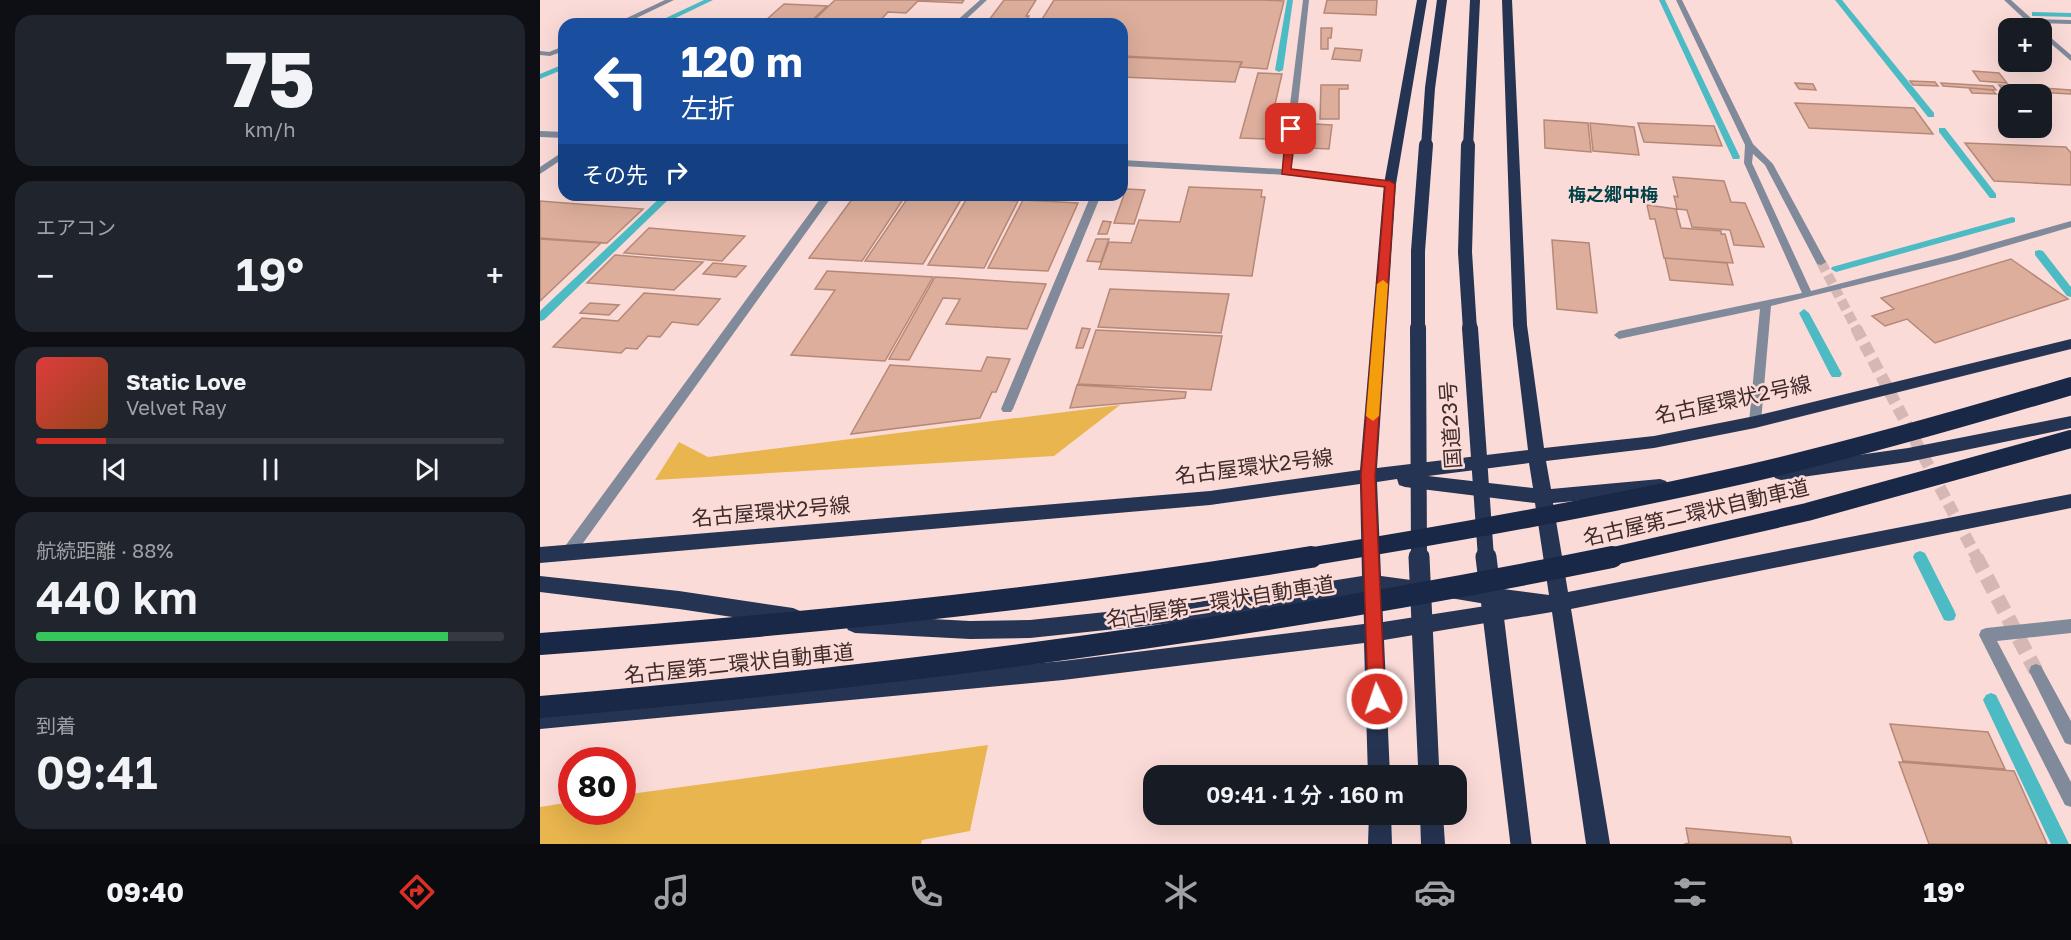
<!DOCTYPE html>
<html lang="ja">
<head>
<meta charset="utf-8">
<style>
  body { margin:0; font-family:"Golos Text","Noto Sans JP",sans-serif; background:#20242c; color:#f1f3f6; height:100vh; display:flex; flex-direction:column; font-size:22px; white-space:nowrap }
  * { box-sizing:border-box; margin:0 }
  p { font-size:20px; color:#9ea1a6 }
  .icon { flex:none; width:33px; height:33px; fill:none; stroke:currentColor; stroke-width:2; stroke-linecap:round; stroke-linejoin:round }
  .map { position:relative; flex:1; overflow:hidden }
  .sheet { display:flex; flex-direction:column; gap:15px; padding:15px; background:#0d0f14; width:540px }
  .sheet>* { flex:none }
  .banner { position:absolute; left:18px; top:18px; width:570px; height:183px; border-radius:18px; box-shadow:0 6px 24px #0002; background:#1a4fa0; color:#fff; overflow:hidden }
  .controls { position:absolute; left:1458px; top:18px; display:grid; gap:12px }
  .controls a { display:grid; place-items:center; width:54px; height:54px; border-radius:12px; background:#171b24; box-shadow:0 6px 24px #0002; font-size:30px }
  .speed { position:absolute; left:18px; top:747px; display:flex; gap:12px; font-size:30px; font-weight:700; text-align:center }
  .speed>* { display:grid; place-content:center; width:78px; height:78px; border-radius:50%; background:#171b24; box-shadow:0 6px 24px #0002; line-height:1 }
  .speed .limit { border:9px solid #d22; background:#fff; color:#111 }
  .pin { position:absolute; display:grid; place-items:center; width:51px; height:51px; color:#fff; margin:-26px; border-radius:12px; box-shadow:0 3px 9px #0006 }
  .me { position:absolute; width:66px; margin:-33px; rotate:357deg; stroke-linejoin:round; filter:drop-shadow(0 0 4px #0008) }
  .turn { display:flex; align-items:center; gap:21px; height:126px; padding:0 24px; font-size:27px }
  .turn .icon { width:78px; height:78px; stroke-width:2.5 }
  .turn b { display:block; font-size:42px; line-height:51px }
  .then { display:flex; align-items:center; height:57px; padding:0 24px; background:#0003; gap:12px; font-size:22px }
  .big { font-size:45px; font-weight:600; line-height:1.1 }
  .sheet .widget { flex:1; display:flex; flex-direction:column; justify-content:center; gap:9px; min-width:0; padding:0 21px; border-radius:18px; background:#20242c }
  .sheet .dial { align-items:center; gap:0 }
  .dial b { font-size:78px; line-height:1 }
  .song { display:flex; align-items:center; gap:18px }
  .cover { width:72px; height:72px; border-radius:9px; background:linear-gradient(135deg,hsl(0 70% 55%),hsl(20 70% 35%)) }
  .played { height:6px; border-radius:3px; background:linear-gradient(90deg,#d93025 15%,#363941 15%) }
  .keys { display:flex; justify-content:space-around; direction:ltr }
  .heat { display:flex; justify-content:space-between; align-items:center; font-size:33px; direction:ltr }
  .charge { height:9px; border-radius:4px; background:linear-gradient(90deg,#34c759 88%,#363941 0) }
  .trip { position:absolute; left:603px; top:765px; width:324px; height:60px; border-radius:18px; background:#171b24; box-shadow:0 6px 24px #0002; font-weight:600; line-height:60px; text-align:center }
  .tab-bar { display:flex; height:96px; justify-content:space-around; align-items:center; background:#090b0e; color:#9ea1a6 }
  .tab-bar .icon { width:42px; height:42px }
  .tab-bar .current { color:#d93025 }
  .tab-bar b { font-size:27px; color:#f1f3f6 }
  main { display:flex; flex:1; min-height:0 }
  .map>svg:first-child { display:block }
  .green { fill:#e8b54e }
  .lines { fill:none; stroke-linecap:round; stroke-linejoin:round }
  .stream { fill:#4cbbc4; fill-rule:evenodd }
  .building { fill:#ddae9c; stroke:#b58877; stroke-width:1.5 }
  .minor-tunnel-far2 { stroke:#d5b8b5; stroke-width:10; stroke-dasharray:10 4.5; stroke-linecap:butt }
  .minor-tunnel-far1 { stroke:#d5b8b5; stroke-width:12; stroke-dasharray:12 6; stroke-linecap:butt }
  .minor-tunnel { stroke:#d5b8b5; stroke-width:15; stroke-dasharray:15 8; stroke-linecap:butt }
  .service { fill:#808a9a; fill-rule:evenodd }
  .minor { fill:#808a9a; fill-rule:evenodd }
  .trunk { fill:#253452; fill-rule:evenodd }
  .trunk-bridge-far3 { stroke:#253452; stroke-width:10 }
  .trunk-bridge-far2 { stroke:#253452; stroke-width:14 }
  .trunk-bridge-far1 { stroke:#253452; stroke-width:16 }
  .trunk-bridge { stroke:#253452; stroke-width:21 }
  .motorway-bridge-far1 { stroke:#182846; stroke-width:18 }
  .motorway-bridge { stroke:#182846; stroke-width:22 }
  .route { fill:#d93025; stroke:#8d1f18; stroke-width:1.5 }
  .slow { fill:#f59e0b }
  .labels { text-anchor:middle; stroke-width:5; stroke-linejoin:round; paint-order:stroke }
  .far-neighbourhood-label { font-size:18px; font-weight:bold; fill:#004247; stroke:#fbdbd8 }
  .street-label { font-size:21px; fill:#3e2b2a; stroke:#fbdbd8 }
</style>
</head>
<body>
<main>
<section class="sheet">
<div class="widget dial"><b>75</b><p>km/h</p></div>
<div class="widget"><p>エアコン</p>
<div class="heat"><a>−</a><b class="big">19°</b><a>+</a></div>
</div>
<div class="widget">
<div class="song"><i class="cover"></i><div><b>Static Love</b><p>Velvet Ray</p></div></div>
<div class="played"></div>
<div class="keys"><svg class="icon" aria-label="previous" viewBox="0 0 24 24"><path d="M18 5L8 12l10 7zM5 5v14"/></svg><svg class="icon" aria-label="pause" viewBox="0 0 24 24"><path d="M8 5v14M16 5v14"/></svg><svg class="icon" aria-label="next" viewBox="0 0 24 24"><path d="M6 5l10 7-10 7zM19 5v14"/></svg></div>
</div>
<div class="widget"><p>航続距離 · 88%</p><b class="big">440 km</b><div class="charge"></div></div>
<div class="widget"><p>到着</p><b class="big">09:41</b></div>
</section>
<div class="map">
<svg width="1531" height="844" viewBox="0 0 1531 844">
  <rect width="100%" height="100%" fill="#fbdbd8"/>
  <path class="green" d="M580,405L514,456L115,480L139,442L168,457Z
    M448,745L430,831L382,840L381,844H0V807L31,802L32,812H82L83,795Z"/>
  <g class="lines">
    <path class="stream" d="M164,0H173L123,24H113Z
      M747,0H753L743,70L739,72L735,70Z
      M1119,0H1125L1200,157L1199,159H1193L1192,157Z
      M1295,0H1302L1394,113V117H1388Z
      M1492,12L1531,13V17L1495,16H1492Z
      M24,64V69L0,79V74Z
      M1399,128H1405L1456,194V198H1450L1399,132Z
      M123,195H133L4,320L0,321V311Z
      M1472,217L1475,218V222L1296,272L1291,269L1292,267Z
      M1499,250L1503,251L1531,287V297L1527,296L1495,255V251Z
      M1264,309L1269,313L1302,374L1300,377H1292L1290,374L1259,313Z
      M1380,551L1385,553L1414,610L1416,615L1414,620L1409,621L1404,620L1373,557L1375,553Z
      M1451,693L1456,695L1529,844H1511L1443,700L1446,695Z"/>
  </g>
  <path class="building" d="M295,0H424L422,3L378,1L366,13L348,12L337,24H270Z
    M464,0H496L486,16H489L484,24H446Z
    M514,0H723L744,1L727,69L700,67L702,62L582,56V24H499Z
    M787,0H837L836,15L784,13Z
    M244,4L287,6L270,22L226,20Z
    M781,28H792L791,38H788V49H781Z
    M795,48L822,50L820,61L792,59Z
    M582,57L701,62L695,82L582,77Z
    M1433,71L1459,73L1467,83L1440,81Z
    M718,73L742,74L727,139L700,138Z
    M1370,81L1395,82L1398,86L1373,85Z
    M1255,83L1273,84L1276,90L1259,89Z
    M1401,83L1453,86L1456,90L1403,86Z
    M781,85H808V89H799V119H780Z
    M1459,85L1531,90V94L1463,90Z
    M1429,88L1452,90L1456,94L1432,93Z
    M1255,103L1374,108L1393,134L1269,128Z
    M1004,120L1048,123L1051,152L1005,148Z
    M1050,123L1094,127L1099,155L1053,151Z
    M1098,123L1174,126L1182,146L1104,142Z
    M774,124L792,125L789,149L770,148Z
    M1425,143L1526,147L1531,153V185L1454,181Z
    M1133,177L1184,181L1191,202L1205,203L1224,247L1194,245L1190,230L1152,227L1147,210L1137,209L1134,196L1138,197Z
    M649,187L722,190L721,197H725L712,276L559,269L569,242L591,243L599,220L640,222Z
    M586,189L605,190L594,224L574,223Z
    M315,195H366L322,261L269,258Z
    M369,196L422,198L383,264L325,261Z
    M427,198L478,201L444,268L388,265Z
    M483,200L538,203L508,271L448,268Z
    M0,201L103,209L67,243L0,238Z
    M1107,205L1136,209L1141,228L1181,231V234H1185L1193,263L1124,258L1115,219H1110Z
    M563,221L571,222L567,234H558Z
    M109,228L205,236L182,261L84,253Z
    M0,239L61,243L0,301Z
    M556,239H569L561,262L547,261Z
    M1012,240L1049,243L1057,313L1017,309Z
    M75,255L163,262L134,290L47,283Z
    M1125,258L1187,263L1193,285L1130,280Z
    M1471,259L1528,299L1395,343L1367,319L1345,326L1332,316L1354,309L1341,298Z
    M173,263L206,266L196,277L163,274Z
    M287,271L393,277L345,361L251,355L295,290L275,289Z
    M395,277L415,278L506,284L487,329L406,324L420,299L403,298L369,360L349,359Z
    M570,289L689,294L681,333L558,327Z
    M104,293L180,299L158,325L132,322L120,337L108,336L97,349L86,348L81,353L13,347L42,318L78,321Z
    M50,303L79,305L69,315L40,313Z
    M542,328L550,329L543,348H536Z
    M556,330L682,336L671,390L538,384Z
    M447,357L470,359L456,392H452L440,418L311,434L350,365L441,371Z
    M537,385L646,392L645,398L530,408Z
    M1350,724L1448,732L1465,769L1363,761Z
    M1359,762L1474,771L1507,844H1389Z
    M1146,828L1250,837L1252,844H1144L1149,843Z"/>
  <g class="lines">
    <path class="minor-tunnel-far2" d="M1281,262L1317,330"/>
    <path class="minor-tunnel-far1" d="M1316,328L1437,558"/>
    <path class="minor-tunnel" d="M1436,557L1496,671"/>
    <path class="service" d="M125,0H134L84,24H74Z
      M207,20H213L214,22L212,24H203Z
      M24,46V51L10,56L0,55V51L9,52Z"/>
    <path class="minor" d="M440,0H447L421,24H413Z
      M763,0H769L751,170L850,181L853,182V186L746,175L582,166V160L742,169Z
      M1136,0H1142L1213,144L1233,164L1286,262L1281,265L1277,264L1225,165L1213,154L1212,163L1271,291L1411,255L1531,221V227L1418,260L1231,306L1221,422L1219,425H1211L1209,422L1220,309L1079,339L1074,335L1079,331L1262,293L1204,163L1205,145Z
      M1464,0H1471L1492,19L1531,20V24L1497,23L1502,28H1494Z
      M1502,30L1531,55V61L1502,36Z
      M0,131L24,132V138L0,137Z
      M24,151V158L0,174V167Z
      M283,195H293L33,557L28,559L23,557L21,553L23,549Z
      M551,195H561L473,409L471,412H463L461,409Z
      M1531,619V633L1457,641L1531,782V807L1525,805L1439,635L1441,630L1446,628Z
      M1496,664L1501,666L1531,721V745L1525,743L1489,671L1491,666Z"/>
    <path class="trunk" d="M877,0H887L856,184L837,468L988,450L973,325L962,0H972L987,325L1004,448L1114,436L1215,416L1531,339V349L1215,428L1114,448L1006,461L1011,489L1120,479L1126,481L1129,486L1126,491L1120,493L1013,503L1028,592L1531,494V508L1031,609L1070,844H1046L1012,612L844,640L850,776H828L824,643L523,680L0,729V709L523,661L824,624L823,593L651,621L490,638L430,639L315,633L308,630L305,624L308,618L315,615L430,621L490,620L651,603L822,576L820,484L670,505L0,563V547L670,491L820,470L844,184ZM989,463L993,488L888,476ZM857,479L859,485L865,487L995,503L1009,595L917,583L910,586L907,592L910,598L952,605L843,622L842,593L879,596L886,594L889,588L886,582L841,576L837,482Z
      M1531,416V428L1368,462L1241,480L1235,478L1232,473L1235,468L1241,466L1368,448Z
      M0,576L139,591L253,608L260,611L263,617L260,623L253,626L139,609L0,592Z
      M829,814H851L852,844H828Z
      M880,814H903L905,844H881Z"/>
    <path class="trunk-bridge-far3" d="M886,147L890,88L902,0
      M928,147L935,0"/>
    <path class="trunk-bridge-far2" d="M928,145L925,252L930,330
      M878,330V251L886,145"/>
    <path class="trunk-bridge-far1" d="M878,328L879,558
      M930,328L946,558"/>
    <path class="trunk-bridge" d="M879,557L889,776
      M946,557L981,844"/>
    <path class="motorway-bridge-far1" d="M762,558C911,534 1060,507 1207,474C1316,449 1424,418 1531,386
      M1065,558L1267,512L1531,439"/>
    <path class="motorway-bridge" d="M0,644C258,625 515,599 771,557
      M0,707C360,676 717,629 1072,557"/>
  </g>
  <path class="route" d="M751,126L756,129L751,169L850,181L855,184L835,476L845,699L843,705L837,708L830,705L828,699L821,476L845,187L742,174L746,129Z"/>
  <path class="slow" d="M843,280L848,284L839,416L833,421L826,416L837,284Z"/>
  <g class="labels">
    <g class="far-neighbourhood-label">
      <text x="1073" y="201">梅之郷中梅</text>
    </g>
    <g class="street-label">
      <text transform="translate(1193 400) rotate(-12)" y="7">名古屋環状2号線</text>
      <text transform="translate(911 425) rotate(-94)" y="7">国道23号</text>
      <text transform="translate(714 467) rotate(-7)" y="7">名古屋環状2号線</text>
      <text transform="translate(231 512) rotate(-5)" y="7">名古屋環状2号線</text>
      <text transform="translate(1156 513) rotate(-13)" y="7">名古屋第二環状自動車道</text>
      <text transform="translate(680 602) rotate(-9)" y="7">名古屋第二環状自動車道</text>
      <text transform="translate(199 664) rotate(-6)" y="7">名古屋第二環状自動車道</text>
    </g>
  </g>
</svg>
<div class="controls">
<a>+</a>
<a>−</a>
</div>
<div class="speed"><div class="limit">80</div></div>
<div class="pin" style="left:751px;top:129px;background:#d93025"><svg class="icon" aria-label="arrive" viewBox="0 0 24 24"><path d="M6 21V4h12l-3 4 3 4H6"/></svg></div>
<svg class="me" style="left:837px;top:699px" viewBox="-20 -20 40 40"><circle r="17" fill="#d93025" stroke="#fff" stroke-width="3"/><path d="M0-11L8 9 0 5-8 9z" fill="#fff"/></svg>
<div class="trip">09:41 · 1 分 · 160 m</div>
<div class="banner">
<div class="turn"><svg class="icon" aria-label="left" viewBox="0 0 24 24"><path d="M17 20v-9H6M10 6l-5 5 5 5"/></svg><div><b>120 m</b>左折</div></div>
<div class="then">その先<svg class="icon" aria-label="right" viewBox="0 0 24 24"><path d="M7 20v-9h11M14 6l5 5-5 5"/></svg></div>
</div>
</div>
</main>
<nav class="tab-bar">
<b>09:40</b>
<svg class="icon current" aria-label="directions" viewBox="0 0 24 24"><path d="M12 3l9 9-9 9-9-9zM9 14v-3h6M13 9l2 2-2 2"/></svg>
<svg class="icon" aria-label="music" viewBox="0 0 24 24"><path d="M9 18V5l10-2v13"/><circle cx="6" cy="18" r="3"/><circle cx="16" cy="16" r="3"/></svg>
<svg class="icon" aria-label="phone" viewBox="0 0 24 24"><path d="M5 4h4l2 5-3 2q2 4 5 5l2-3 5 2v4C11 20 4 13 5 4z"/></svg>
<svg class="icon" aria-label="climate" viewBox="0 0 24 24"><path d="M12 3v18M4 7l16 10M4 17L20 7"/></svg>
<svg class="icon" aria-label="car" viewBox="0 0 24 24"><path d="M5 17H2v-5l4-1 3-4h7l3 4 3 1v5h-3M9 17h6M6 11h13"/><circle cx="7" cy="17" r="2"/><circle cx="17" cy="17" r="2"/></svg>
<svg class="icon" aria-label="filters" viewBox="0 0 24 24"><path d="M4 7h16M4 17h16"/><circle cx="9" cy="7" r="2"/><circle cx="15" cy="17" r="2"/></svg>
<b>19°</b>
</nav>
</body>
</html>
